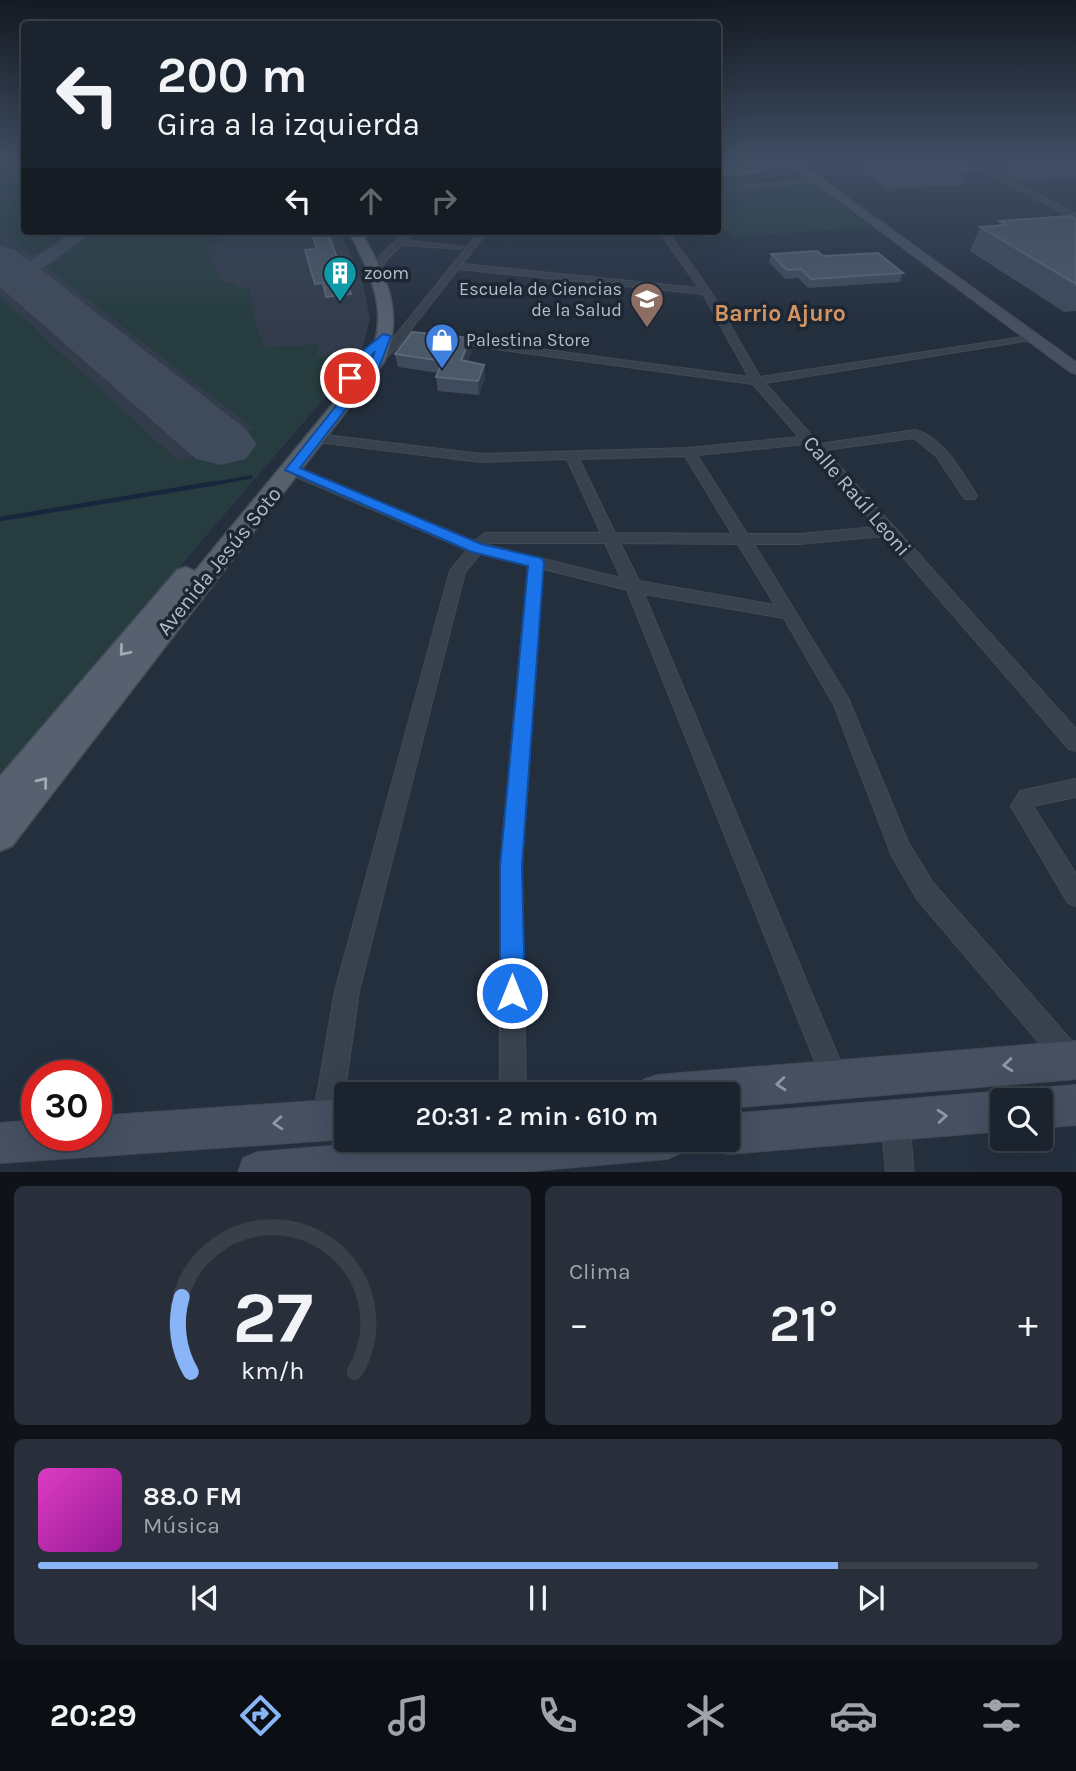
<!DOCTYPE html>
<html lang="es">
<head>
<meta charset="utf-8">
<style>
  body { margin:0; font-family:Karla,sans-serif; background:#282f3a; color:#f1f3f6; height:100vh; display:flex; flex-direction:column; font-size:26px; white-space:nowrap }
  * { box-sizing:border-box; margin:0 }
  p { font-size:23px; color:#a0a4aa }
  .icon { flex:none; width:38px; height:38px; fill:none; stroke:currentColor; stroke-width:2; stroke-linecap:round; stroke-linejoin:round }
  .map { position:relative; height:1172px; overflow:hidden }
  .panel { display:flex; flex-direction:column; gap:14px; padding:14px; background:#0f1319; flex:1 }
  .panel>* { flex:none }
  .top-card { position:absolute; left:21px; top:21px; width:700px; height:214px; border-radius:7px; box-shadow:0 7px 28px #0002,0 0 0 2px #39404a; background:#1b232e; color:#f1f3f6; overflow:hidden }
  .controls { position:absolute; left:990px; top:1088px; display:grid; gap:14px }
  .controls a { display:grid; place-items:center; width:63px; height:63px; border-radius:7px; background:#1b232e; box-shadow:0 7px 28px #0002,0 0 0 2px #39404a; font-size:35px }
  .speed { position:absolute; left:21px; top:1060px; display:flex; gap:14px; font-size:35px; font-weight:700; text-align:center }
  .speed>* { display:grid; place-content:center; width:91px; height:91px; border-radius:50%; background:#1b232e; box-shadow:0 7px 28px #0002,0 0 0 2px #39404a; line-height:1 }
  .speed .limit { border:10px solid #d22; background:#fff; color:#111 }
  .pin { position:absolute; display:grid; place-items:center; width:60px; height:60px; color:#fff; margin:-30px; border:4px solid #fff; border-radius:50%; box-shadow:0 2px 7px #0007 }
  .me { position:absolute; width:77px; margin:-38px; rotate:0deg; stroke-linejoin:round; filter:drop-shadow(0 0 5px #0008) }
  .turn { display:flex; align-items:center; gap:24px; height:147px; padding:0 21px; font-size:32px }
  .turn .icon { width:91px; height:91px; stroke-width:2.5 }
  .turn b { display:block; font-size:49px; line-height:60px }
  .lanes { display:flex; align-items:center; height:66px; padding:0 21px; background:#0003; justify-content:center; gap:35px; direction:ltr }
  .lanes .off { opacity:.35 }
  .big { font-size:52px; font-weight:600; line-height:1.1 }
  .panel .tile { flex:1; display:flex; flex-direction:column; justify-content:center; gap:10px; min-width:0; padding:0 24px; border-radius:10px; background:#282f3a }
  .panel .dial { align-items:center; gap:0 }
  .dial svg { height:182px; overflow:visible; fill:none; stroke:#39404a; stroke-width:7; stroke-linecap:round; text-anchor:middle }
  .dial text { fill:#f1f3f6; stroke:none }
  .song { display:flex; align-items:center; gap:21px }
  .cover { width:84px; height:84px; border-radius:10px; background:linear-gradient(135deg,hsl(310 70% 55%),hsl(300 70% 35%)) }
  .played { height:7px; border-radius:4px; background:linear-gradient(90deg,#8ab4f8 80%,#39404a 80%) }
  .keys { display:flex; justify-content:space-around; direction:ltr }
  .heat { display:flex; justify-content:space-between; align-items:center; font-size:38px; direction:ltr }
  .panel .tiles { flex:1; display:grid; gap:14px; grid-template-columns:1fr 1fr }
  .tile:last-child { grid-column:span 2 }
  .trip { position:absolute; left:334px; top:1082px; width:406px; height:70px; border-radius:7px; background:#1b232e; box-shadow:0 7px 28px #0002,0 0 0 2px #39404a; font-weight:600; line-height:70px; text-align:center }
  .tab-bar { display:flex; height:112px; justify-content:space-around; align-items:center; background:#0b0e12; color:#a0a4aa }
  .tab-bar .icon { width:49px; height:49px }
  .tab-bar .selected { color:#8ab4f8 }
  .tab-bar b { font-size:32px; color:#f1f3f6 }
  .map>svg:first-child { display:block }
  .airport { fill:#323c4b }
  .green { fill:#263c3f }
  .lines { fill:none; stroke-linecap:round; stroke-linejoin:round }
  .stream-far1 { stroke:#17263c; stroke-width:3.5 }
  .stream { stroke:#17263c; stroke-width:4.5 }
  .taxiway { fill:#3f4a5a; fill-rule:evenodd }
  .runway { fill:#3f4a5a; fill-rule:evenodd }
  .street-casing { stroke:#414a57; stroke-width:2 }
  .secondary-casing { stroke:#414a57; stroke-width:2 }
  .primary-casing { stroke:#414a57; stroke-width:3 }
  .street { fill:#38414e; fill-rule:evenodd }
  .secondary { fill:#465061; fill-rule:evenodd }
  .primary { fill:#56606e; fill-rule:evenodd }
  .wall { fill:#3f4b5c }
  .shaded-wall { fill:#2f3b4b }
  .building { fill:#4b5868; stroke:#5c6777; stroke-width:2 }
  .oneway { stroke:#a1aab7 }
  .oneway2 { stroke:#8e96a5 }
  .route { fill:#1a73e8; stroke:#114b97; stroke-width:2 }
  .labels { text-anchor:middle; stroke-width:7; stroke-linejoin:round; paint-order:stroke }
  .far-poi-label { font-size:18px; fill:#b4bcc9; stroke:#1d2633; text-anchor:start }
  .street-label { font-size:21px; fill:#b4bcc9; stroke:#1d2633 }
  .far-district-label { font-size:23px; font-weight:bold; fill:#d59563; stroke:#1d2633 }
</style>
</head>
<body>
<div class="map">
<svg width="1076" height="1173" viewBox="0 0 1076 1173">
  <rect width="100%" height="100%" fill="#242f3e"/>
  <path class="airport" d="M0,159H24V231H340L363,284L370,319L361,354L350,368L0,776Z"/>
  <path class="green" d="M0,174L24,188V231H75L41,254L31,255L0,230Z
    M811,182L870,227L733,237L718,227V192Z
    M98,231H216L220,242L205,245L222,283L233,282L235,287L249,289L256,326L265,348L319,344L317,357L361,354L0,776V297L179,462L254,429L47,267Z"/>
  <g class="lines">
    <path class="stream-far1" d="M206,485L251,477"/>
    <path class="stream" d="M0,519L216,483"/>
    <path class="taxiway" d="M73,231H95L33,275L38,282L34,286H20L12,275L15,271Z"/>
    <path class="runway" d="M0,246L17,251L246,429L257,444L246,459L221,465L196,459L0,287Z"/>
    <g class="street-casing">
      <path id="street" d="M773,159H791V160L788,162Z
        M795,159L886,162L889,164L886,166L797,163L794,161Z
        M940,164L991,166L989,169L1076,214V219L978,169L938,167Z
        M817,179L815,182L718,192V188Z
        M406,231H415L406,240L464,247L460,249L402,245L387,259L378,274H372L380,256Z
        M480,231H488L462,264L699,288L659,231H667L711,292L760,377L1036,335V339L1032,340L765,383L819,444L916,430C944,439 962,472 977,496L975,499H965L936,456L914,438L825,450L1076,729V751L1069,749L885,536L799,544H754L848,698L908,842L933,883L1076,1046V1067L1068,1070L1059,1066L917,899L892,856L834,705L784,618L644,594L848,1080L844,1089L835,1093L826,1089L627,590L543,569L522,866L526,1094H500V866L528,566L480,554L465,572L359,991L341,1118L337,1128L327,1132L317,1128L313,1118L335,991L450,571L467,550L287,473V467H297L474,541L485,533H601L567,459L481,462L317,442L311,438L317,434L481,454L689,448L799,437L753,384L451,343L446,340L451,337L749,377L703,294L458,269L399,345L380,364H372V360L391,341ZM805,444L811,451L877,527L799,534H747L697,455ZM685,456L732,534L615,533L579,459ZM489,543H605L621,578L487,545ZM620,543L738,544L775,605L639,581Z
        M1076,779V797L1033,806L1076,874V906L1068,903L1011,806L1020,791Z
        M895,1106L905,1110L909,1120L914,1173H886L881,1120L885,1110Z"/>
    </g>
    <g class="secondary-casing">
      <path id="secondary" d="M783,159H794L1076,362V374L1070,372Z
        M1076,1041V1079L728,1108V1094H638L643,1080L657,1075Z
        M1076,1085V1125L1041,1128V1101H1024L1027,1094L1041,1088Z
        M1003,1091L1017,1097L1018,1101H1003V1131L728,1154L714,1148L710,1139H728V1114Z
        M346,1099V1139L0,1163V1123L37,1120V1136H96V1116Z
        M417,1139H687L681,1153L667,1159L509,1173H238L243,1158L258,1152Z"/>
    </g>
    <g class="primary-casing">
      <path id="primary" d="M349,231H361C385,276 406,311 384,362L12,846L0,851V776L177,570L186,567L195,571L368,361C391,312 371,276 349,231Z"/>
    </g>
    <use href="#street" class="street"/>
    <use href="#secondary" class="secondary"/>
    <use href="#primary" class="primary"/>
  </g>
  <path class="wall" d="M867,159H946L967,170L961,185L888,189L863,173Z
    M1009,159H1076V178L1016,180L1003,173Z
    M1076,219V311L1064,312L970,251L980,227L998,225L1000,221Z
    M771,254L823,256L903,273L900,282L808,288L798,278L785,279L769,262Z
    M471,338L472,351L467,362L484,365L485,378L479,395L438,391L436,377L438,373L398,367L395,354Z"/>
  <path class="shaded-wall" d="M786,165L784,174L756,180V182L718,186V176Z
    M299,231H310V232L299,233Z
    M323,283L325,292L317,293L315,284Z
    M351,294L353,303L328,306L326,297Z
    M471,338L472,351L462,374L461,360Z
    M484,365L485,378L479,395L478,381Z"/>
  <path class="building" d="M718,159H778L786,165L756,170L758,172L718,176Z
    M868,159H946L967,170L893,174Z
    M1010,159H1076V164L1023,166Z
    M1070,216L1076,219V284L980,227L1008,225L1000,221Z
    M311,231H327L351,294L326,297L323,283L315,284L305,250L317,249Z
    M817,251L823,256L878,253L903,273L811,279L801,269L787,270L771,254Z
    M412,332L471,338L461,360L484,365L478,381L436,377L443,361L395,354Z"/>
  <defs><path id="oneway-chevron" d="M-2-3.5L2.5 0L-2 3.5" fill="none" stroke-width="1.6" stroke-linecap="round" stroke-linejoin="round" transform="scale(1.75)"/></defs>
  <g class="oneway">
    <use href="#oneway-chevron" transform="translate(124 651) rotate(130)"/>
    <use href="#oneway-chevron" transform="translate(43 782) rotate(-51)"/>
  </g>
  <g class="oneway2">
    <use href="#oneway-chevron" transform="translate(1008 1065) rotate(175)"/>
    <use href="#oneway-chevron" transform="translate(781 1084) rotate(175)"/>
    <use href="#oneway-chevron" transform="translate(942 1116) rotate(-5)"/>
    <use href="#oneway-chevron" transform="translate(278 1123) rotate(176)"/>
  </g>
  <linearGradient id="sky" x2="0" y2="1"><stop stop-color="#141a22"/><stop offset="0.49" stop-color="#3f4d63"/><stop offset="1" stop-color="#3f4d63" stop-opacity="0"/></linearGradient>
  <rect width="1076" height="324" fill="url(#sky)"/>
  <path class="route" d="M383,334L391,336L380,365L300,468L481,544L541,558L544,562L522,866L525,993L521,1002L512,1005L503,1002L500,993V866L528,566L472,552L285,470L371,362L375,351L354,380L344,378L365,349Z"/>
  <defs>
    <g id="building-pin" transform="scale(1.75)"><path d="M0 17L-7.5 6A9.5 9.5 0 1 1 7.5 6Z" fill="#0f9aa8" stroke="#1d2633"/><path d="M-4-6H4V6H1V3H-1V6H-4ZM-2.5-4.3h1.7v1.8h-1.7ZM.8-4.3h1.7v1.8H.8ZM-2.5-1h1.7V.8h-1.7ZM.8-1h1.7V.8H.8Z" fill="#fff"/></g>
    <g id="university-pin" transform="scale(1.75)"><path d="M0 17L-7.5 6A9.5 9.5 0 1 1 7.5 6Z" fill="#8d6e63" stroke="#1d2633"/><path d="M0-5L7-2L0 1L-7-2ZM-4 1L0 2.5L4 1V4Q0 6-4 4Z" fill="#fff"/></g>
    <g id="shop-pin" transform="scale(1.75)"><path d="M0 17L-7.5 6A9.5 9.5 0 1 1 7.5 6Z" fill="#3f7fe0" stroke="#1d2633"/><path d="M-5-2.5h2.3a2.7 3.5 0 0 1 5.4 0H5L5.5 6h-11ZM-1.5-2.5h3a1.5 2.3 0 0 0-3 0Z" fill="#fff"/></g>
  </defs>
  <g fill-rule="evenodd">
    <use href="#building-pin" x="340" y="273"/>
    <use href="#university-pin" x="647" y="299"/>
    <use href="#shop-pin" x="442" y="340"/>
  </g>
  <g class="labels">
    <g class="far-poi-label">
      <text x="364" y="279">zoom</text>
      <text x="622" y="295" text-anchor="end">Escuela de Ciencias<tspan x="622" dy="21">de la Salud</tspan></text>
      <text x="466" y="346">Palestina Store</text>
    </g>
    <g class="street-label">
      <text transform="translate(857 496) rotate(49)" y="7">Calle Raúl Leoni</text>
      <text transform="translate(219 561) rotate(-51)" y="7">Avenida Jesús Soto</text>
    </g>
    <g class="far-district-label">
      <text x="780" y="321">Barrio Ajuro</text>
    </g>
  </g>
</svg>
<div class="controls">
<a><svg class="icon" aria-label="search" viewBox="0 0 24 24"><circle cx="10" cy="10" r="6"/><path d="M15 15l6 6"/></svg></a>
</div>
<div class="speed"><div class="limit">30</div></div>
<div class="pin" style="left:350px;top:378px;background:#d93025"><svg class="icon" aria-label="arrive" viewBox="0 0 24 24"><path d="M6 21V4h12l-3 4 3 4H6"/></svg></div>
<svg class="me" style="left:512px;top:993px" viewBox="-20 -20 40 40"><circle r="17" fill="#1a73e8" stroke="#fff" stroke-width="3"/><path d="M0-11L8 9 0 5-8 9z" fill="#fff"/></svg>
<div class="trip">20:31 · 2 min · 610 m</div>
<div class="top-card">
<div class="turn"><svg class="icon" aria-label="left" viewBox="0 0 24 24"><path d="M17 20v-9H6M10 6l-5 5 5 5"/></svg><div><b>200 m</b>Gira a la izquierda</div></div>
<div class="lanes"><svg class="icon" aria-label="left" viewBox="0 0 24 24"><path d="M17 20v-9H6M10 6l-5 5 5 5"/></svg><svg class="icon off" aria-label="ahead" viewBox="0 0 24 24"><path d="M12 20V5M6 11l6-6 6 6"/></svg><svg class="icon off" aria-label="right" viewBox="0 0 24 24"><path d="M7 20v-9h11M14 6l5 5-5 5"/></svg></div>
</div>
</div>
<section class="panel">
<div class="tiles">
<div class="tile dial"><svg viewBox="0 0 100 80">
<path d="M14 69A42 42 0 1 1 86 69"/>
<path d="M14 69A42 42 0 0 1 10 36" stroke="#8ab4f8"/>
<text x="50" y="56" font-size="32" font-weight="700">27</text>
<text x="50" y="72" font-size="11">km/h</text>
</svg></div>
<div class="tile"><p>Clima</p>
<div class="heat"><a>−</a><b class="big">21°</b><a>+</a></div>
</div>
<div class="tile">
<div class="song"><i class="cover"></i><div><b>88.0 FM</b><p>Música</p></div></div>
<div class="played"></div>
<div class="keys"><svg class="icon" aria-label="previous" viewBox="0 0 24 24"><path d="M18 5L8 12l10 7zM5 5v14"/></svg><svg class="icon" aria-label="pause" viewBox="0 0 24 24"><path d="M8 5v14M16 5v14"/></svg><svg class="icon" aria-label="next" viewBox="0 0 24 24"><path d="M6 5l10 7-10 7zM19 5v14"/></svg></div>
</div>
</div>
</section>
<nav class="tab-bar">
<b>20:29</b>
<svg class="icon selected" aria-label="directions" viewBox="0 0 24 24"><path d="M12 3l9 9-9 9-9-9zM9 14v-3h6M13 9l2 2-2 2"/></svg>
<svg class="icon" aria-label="music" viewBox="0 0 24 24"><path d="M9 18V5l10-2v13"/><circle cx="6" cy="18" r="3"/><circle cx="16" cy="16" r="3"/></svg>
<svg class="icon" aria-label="phone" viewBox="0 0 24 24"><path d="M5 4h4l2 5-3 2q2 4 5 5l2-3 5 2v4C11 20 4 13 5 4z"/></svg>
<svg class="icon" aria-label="climate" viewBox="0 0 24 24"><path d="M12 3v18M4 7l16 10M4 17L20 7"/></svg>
<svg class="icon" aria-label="car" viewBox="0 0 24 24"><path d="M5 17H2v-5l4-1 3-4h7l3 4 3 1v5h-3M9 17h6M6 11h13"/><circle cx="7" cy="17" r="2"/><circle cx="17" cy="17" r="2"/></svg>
<svg class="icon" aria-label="filters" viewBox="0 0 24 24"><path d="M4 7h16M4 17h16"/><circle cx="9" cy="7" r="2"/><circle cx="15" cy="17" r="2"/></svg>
</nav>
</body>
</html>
